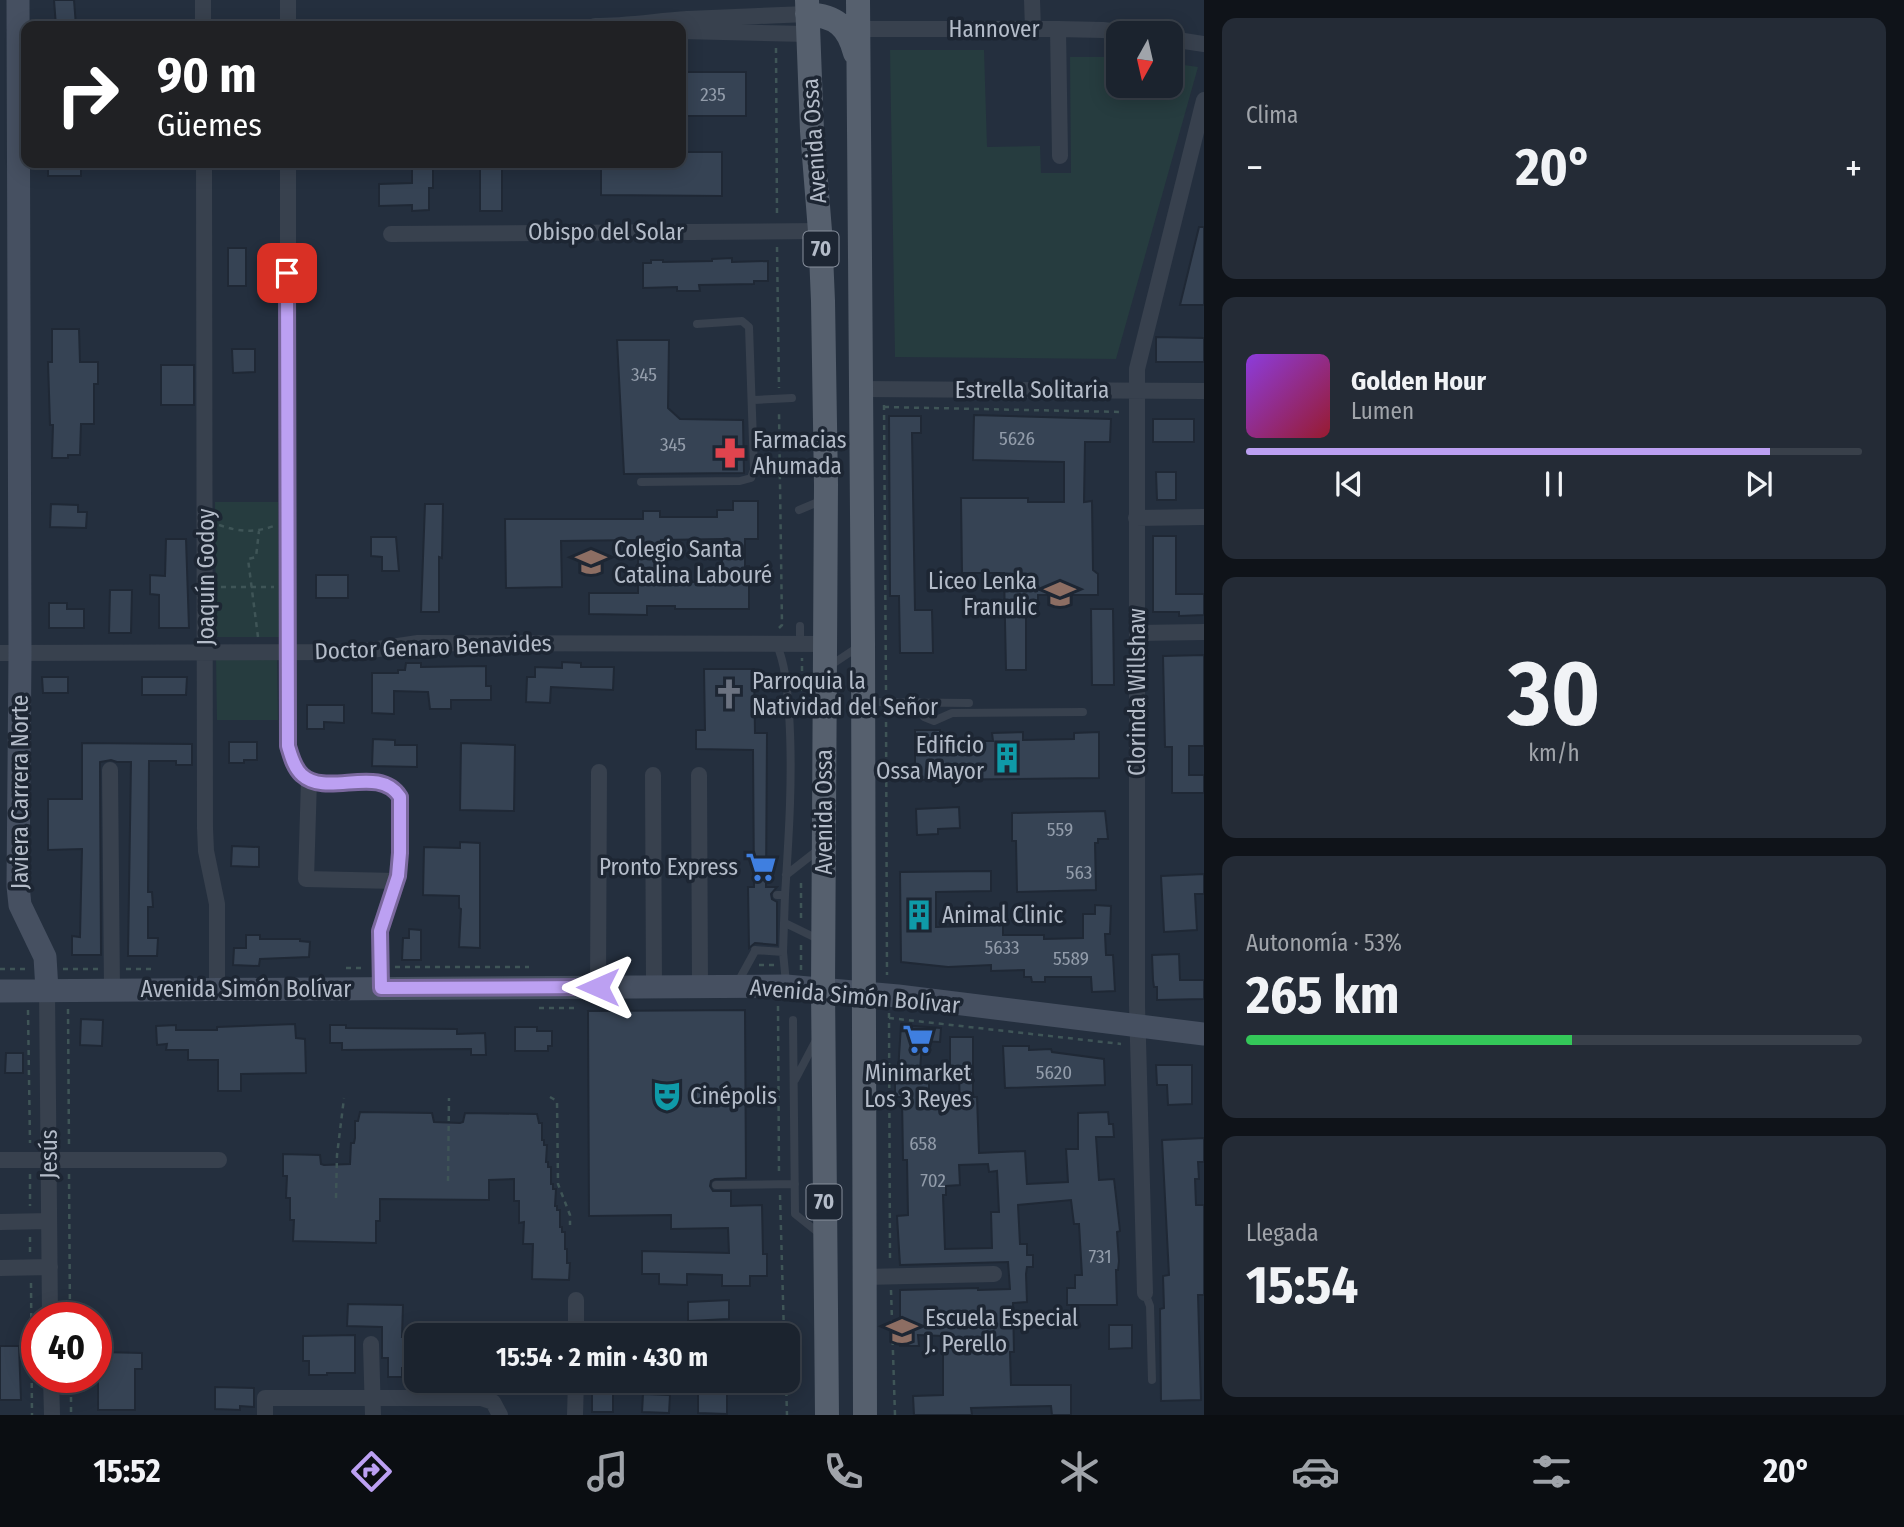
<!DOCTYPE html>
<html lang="es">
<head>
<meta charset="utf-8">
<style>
  body { margin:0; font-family:"Fira Sans Condensed",sans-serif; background:#242b36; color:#f1f3f6; height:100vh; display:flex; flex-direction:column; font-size:26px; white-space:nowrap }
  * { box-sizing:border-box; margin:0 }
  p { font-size:23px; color:#a0a4aa }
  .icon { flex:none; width:38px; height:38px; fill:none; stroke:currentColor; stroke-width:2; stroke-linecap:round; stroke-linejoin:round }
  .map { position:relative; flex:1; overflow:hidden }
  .details { display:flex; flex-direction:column; gap:18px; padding:18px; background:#0f1319; width:700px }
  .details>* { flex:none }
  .top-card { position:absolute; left:21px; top:21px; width:665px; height:147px; border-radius:14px; box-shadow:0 4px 18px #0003,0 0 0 2px #39404a; background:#202124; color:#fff; overflow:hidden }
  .needle { width:46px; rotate:188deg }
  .tools { position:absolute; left:1106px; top:21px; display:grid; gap:14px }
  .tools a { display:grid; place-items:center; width:77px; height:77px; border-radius:14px; background:#1b232e; box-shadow:0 4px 18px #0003,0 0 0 2px #39404a; font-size:35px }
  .speed { position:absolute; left:21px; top:1302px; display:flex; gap:14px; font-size:35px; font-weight:700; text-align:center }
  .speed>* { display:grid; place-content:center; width:91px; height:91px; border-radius:50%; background:#1b232e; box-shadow:0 4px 18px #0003,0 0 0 2px #39404a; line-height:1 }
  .speed .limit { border:10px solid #d22; background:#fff; color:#111 }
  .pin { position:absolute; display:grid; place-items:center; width:60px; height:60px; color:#fff; margin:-30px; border-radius:14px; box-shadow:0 4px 10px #0006 }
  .me { position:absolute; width:77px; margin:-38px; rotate:270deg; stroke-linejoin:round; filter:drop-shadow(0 0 5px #0008) }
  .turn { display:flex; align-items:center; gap:24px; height:147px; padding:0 21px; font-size:32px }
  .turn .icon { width:91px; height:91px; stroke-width:2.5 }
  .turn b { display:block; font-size:49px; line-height:60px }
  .big { font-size:52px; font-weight:700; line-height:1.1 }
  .details .tile { flex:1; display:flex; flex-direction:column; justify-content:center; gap:10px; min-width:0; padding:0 24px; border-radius:14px; background:#242b36 }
  .details .dial { align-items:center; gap:0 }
  .dial b { font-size:91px; line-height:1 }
  .song { display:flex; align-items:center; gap:21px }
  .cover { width:84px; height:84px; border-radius:10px; background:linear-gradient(135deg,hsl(270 70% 55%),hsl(350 70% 35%)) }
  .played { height:7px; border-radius:4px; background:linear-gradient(90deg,#bca0f2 85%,#39404a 85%) }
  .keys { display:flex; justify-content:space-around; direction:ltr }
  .heat { display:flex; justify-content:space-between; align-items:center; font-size:38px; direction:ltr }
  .charge { height:10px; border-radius:5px; background:linear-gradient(90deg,#34c759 53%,#39404a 0) }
  .trip { position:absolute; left:404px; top:1323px; width:396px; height:70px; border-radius:14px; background:#1b232e; box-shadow:0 4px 18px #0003,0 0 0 2px #39404a; font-weight:700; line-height:70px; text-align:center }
  .dock { display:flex; height:112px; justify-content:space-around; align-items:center; background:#0b0e12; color:#a0a4aa }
  .dock .icon { width:49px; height:49px }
  .dock .active { color:#bca0f2 }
  .dock b { font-size:32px; color:#f1f3f6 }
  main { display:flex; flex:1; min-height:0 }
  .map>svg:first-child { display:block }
  .green { fill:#263c3f }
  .building { fill:#364354; stroke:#1f2835; stroke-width:2; fill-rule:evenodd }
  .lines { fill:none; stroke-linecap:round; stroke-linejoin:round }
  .path { stroke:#3f5557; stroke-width:2.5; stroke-dasharray:5 5; stroke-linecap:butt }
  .lane { stroke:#38414e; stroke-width:8 }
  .street { stroke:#38414e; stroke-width:16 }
  .secondary { stroke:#465061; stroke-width:23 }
  .primary { stroke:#56606e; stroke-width:24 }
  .route-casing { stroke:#7a689d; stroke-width:18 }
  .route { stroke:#bca0f2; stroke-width:12 }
  .labels { text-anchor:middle; stroke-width:7; stroke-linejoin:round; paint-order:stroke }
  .number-label { font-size:19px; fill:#929caa }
  .shield { fill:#1d2633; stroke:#878f9c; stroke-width:2 }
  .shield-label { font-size:21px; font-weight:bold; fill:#b4bcc9 }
  .street-label { font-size:23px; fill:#b4bcc9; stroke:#1d2633 }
  .poi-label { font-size:23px; fill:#b4bcc9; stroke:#1d2633; text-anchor:start }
</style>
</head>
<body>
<main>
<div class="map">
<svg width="1204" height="1415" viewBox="0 0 1204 1415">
  <rect width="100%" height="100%" fill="#242f3e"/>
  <path class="green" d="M890,50H984L987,147L1040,146L1041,173H1071L1070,57H1118V86H1171V63L1198,67L1116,359L895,357Z
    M215,502H278L279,637H216Z
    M277,658L278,720H217L216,659Z"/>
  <path class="building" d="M54,0H74L76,26H56Z
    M681,72H746V116H681Z
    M681,152H722V196L601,195V163H681Z
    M48,163H81V176H48Z
    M480,167H502V211H480Z
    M412,169H433V188H429V210L412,211V205L379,206V184L412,183Z
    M1199,227H1204V305H1180Z
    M228,248H246V286H228Z
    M732,258V262L768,261V281H754V284L699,285L700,291H677V287L643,288V263H651V260H663V262L712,261V259Z
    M52,329H79L80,362H98V384H94V424H81L80,455H68V458H52L53,425H50L48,362H52Z
    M1156,337L1204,338V362H1156Z
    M617,340H669L668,408L680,419L743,420L744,473L624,474Z
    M232,349H255V372L233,373Z
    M161,365H194V405H161Z
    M974,415L1111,419L1110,442H1085L1084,502L1092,501L1093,570L1098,574V595H1038V609H1026V670H1006L1004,573H962L961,498H1028V502H1064V462L973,460Z
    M889,416H921V433H912L915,610H932L933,653H900L899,596H890Z
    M1153,419H1194V442H1153Z
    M1156,472H1176V500H1157Z
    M733,501H758V539H745V566H749V609H675V606H647V615L589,614V593H638V540L561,541L562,587L506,588L505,519H643V511H660V517H717V510H733ZM722,539V582H675V580H662L661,540Z
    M51,504L78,505V512H87L86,528L50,527Z
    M425,504H443L442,558L439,557V612H421Z
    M1153,536H1176V594H1204V615L1179,616V612H1153Z
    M371,537H396L399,571H382V557L371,556Z
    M166,539H186L189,628H159V595L150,594V575L165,576Z
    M316,575H348V598H316Z
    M110,590H132L131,633H109Z
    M49,603H67V609H84V628H49Z
    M1091,609H1113L1114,685H1092Z
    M1204,655V746H1189V775H1204V793H1172V747H1165L1163,656Z
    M562,662L581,663V667H614L613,690L551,687L550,703L526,702L527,677H535V667L562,668Z
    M406,663H421V667L486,666V686H491V700H451V709H430L428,692L394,691V714L372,713V673H398V670H405Z
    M704,669H754L755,733H767L766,887H777L771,894L772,899L777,902V945L755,943L749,948L748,887H754L753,750L696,749V730H705Z
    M42,677H68V693H43Z
    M142,677H187L186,695H142Z
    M307,705H344V723L324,722V729H307Z
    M915,730H940V741H993L992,733L1023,732V740L1074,739V733L1099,732V778L915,780Z
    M373,739L395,740V745H417V767L372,766Z
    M229,742H257V760H244V763H229Z
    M82,743L192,744V765H176V761H149L148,892H152L153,907H148V938H158L157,956H128L131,762H117L111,760L100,762V770L101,955H72V936L80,937L82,849L48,850V799H82Z
    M461,743L515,745L514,811L460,810Z
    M959,807L960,828L938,829V834L917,835L916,809Z
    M1105,811L1108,839H1098V843H1095L1096,890L1017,892L1016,841H1012V813Z
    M460,842L480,843V948L459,947L461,909L459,908V896L423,895L424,847L460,848Z
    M232,846L259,847V867L231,866Z
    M991,871V891L936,892V927L1003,925V935H1044V939L1083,938V914H1095V905L1111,906L1110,934H1105L1106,955H1113L1115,991L1092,992L1091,977H1045V982H1032L1031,977H1024V970L991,971V965L948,967L901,962L900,872Z
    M1204,874V894H1195L1197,930L1164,932L1161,876Z
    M409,929L421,930V960H402L403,938H409Z
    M246,935H260V939H300V941L310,942L309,957L260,959L259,966L233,965L234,948H246Z
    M1179,954L1180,980H1204V999L1157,1000V987H1154L1153,980L1152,955Z
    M745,1010L746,1178L715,1179L711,1181L710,1186L713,1191H731V1206L762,1205L763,1254H767V1276H750V1286H722V1275L687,1274V1285L659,1284V1274H642V1251L729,1253L728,1228L671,1229V1215L589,1216L588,1011Z
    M81,1019L103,1020L102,1046L80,1045Z
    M295,1024L296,1038L305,1039L306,1073L241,1074V1091H218V1060H188V1050H166L167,1044L157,1045L156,1026L176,1025V1030H217V1027Z
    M330,1025H346V1028L457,1029V1034L485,1033L486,1055H471V1049L342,1050V1043H330Z
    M901,1025L941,1028L940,1042L922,1041L920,1072H929V1106L960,1105L959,1077H950V1037H973V1097H977L979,1153L1025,1151L1027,1184L1068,1182L1066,1149H1078V1113L1108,1112L1109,1124H1113L1114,1137H1096L1099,1180L1114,1179L1120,1231L1117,1232L1119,1261L1118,1270H1116L1117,1305H1067V1288H1075V1275H1082L1079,1224H1074L1071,1200L1018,1205L1020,1244H1027V1255H1033V1267H1027L1026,1274L1027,1302L1013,1303L1014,1352H1010L1011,1385H1071V1415H1052L1051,1406L971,1408L972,1415H914L913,1396L943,1395V1336L918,1335L919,1346H900V1290L978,1288V1290L1010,1289L1008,1262L900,1265L897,1216L908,1215L907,1160H903L902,1097H895V1072H898ZM988,1164L989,1172L997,1171L999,1212H991L992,1248L945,1249L943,1195H946V1186L960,1185L959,1165Z
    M515,1027H537V1031H552V1046H548V1051H515Z
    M1003,1046H1029V1050L1051,1049L1052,1052L1104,1059L1105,1085L1005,1088Z
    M6,1053H23V1073H5Z
    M1156,1065H1192V1104L1168,1105L1167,1085H1157Z
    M360,1112L432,1113L434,1122L460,1123L463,1122L465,1113L537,1114L539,1123H542V1140H544V1145H547L546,1162H548V1167H551V1184H553V1189H556L555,1206H557V1210H560V1227H562V1232H565V1249H567V1263H570L569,1280L532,1279L533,1244H523L524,1222L519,1223V1201H514V1179L489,1180V1200L380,1199V1221H376V1243L293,1241L294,1220H290V1198H286L287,1176H283V1154L320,1155L321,1164L324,1165L350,1164L351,1143H354L355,1138V1121H358Z
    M1204,1138V1162H1198L1199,1179H1195L1196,1205H1204V1295H1198L1201,1400L1161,1401L1160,1309L1164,1308L1163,1276L1169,1275L1162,1140Z
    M729,1300V1319L688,1321V1302Z
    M348,1304L403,1305L402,1337H410V1368H402V1377H388V1358H382V1327L347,1326Z
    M1109,1325H1132V1348L1109,1349Z
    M355,1335V1373H327V1375H309V1361H303V1336Z
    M0,1346H19L21,1400H0Z
    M101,1352L142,1353V1369H135V1410H98V1363H101Z
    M215,1387L254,1388V1407L240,1406V1410L215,1409Z
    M713,1388H727V1414L698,1413V1394H712Z
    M592,1389H613V1412H592Z
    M643,1394L670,1395L669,1413L642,1412Z"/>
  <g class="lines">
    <path class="path" d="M776,48L777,216
      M777,247L779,388
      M884,405L886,692
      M884,407L1122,412
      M219,525C239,532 254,533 274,526
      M221,587H274
      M779,628L782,625L779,412
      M258,637L248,559L256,557L259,531
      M802,711V658
      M886,712L887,975
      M801,918V879
      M759,965H774
      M395,967H529
      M346,968H364
      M0,969H28
      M63,969H98
      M126,969H151
      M801,970V945
      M778,1006L779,1175
      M539,1008H578
      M68,1009L69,1146
      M28,1010L30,1143
      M889,1013L890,1262
      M889,1018L1121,1044
      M550,1097L557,1101L558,1184L570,1215V1225
      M30,1174V1206
      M69,1174L70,1318
      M448,1181L449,1098
      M780,1195L784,1335
      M336,1198L337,1155L344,1098
      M30,1237V1252
      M31,1283L32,1415
      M891,1290L895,1415
      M71,1377V1415
      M786,1381L787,1415"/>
    <path class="lane" d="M754,400L792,398
      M641,482L740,481L751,478L754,470L749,327L742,321L697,324
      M799,510L823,500
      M800,626V644
      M777,645C786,667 787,689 789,713C793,773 789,834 785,895
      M831,665L858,647
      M867,702L969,703
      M919,702L924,717L934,721L952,713L1083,712
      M786,875L818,850
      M785,923L820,940
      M755,950L783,952L785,895H777
      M783,952L786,983
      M738,982L755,951
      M793,1020L795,1214L820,1234
      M795,1080L815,1042
      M716,1185L795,1184
      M1145,1293L1150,1306L1152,1380"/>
    <path class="street" d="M203,0V26
      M1032,0L1033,29
      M288,26V0
      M595,26C627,26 656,21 687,19C727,17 767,16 807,14
      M858,29H1058L1103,30L1130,33
      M1058,29L1060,156
      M681,31L807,34
      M1171,39L1204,44
      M204,163L205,828L206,851L217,904V989
      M288,163V746C292,756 294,768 302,775C327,798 379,764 400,797V853L398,876L380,931L381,988
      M391,234L820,231
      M860,389L1204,391
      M1136,518L1204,517
      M1137,633L1204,632
      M0,653L358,652L418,643L824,644
      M110,770L112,990
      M653,775L654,986
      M699,775L700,986
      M309,780L306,879L396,881
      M598,987L599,772
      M47,990L50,1318
      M0,1160H219
      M0,1222L49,1221
      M0,1268L50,1267
      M865,1277L994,1274
      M1145,1293L1137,1005V369L1204,100
      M576,1335V1300
      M371,1344L373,1415
      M51,1377L52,1415
      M265,1415V1398H481L493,1402L500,1415
      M575,1415L576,1381"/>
    <path class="secondary" d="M18,0L20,653L18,886L20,905L45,957L47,990
      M0,991L786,986L898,996L1204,1034"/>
    <path class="primary" d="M807,0L812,131L820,231L823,301L826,485L823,989L827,1415
      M858,0L863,643L865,1415
      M807,14C836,16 848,26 855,53"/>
  </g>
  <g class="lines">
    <g class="route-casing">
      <path id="route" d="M287,273L288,746C291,756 294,768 302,775C327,798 379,764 400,797V853L398,876L380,931L381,988L598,987"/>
    </g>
    <use href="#route" class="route"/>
  </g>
  <defs>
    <g id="pharmacy-bare" transform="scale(2.415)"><path d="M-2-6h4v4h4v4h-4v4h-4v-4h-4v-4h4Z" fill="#e0444e" stroke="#1d2633" stroke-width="2.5" paint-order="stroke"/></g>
    <g id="school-bare" transform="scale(2.415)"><path d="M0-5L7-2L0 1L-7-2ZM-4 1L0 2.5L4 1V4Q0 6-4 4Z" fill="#8d6e63" stroke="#1d2633" stroke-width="2.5" paint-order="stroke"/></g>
    <g id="church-bare" transform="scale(2.415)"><path d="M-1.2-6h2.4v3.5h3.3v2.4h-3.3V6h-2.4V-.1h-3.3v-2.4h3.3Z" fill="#6b7280" stroke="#1d2633" stroke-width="2.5" paint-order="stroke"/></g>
    <g id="building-bare" transform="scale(2.415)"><path d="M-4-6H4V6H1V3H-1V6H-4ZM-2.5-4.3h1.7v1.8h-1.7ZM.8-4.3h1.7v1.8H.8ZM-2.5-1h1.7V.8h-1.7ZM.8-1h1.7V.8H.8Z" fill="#0f9aa8" stroke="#1d2633" stroke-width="2.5" paint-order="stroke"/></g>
    <g id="supermarket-bare" transform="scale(2.415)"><path d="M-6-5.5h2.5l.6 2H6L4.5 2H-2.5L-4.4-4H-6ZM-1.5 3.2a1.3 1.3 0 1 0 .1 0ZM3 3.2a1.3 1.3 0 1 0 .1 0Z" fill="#3f7fe0" stroke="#1d2633" stroke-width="2.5" paint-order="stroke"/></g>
    <g id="theatre-bare" transform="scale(2.415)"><path d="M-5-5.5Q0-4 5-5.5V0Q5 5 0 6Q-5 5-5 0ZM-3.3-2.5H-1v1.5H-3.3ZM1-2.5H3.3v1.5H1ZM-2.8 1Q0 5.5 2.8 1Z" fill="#0f9aa8" stroke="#1d2633" stroke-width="2.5" paint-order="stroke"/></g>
  </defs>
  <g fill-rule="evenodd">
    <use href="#pharmacy-bare" x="730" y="453"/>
    <use href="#school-bare" x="591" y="562"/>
    <use href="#school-bare" x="1060" y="594"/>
    <use href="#church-bare" x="729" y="694"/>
    <use href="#building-bare" x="1007" y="758"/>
    <use href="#supermarket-bare" x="761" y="867"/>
    <use href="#building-bare" x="919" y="915"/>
    <use href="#supermarket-bare" x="918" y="1039"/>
    <use href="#theatre-bare" x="667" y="1096"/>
    <use href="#school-bare" x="902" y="1331"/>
  </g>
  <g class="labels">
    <g class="number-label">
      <text x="713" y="101">235</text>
      <text x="644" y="381">345</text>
      <text x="1017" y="445">5626</text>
      <text x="673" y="451">345</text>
      <text x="1060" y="836">559</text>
      <text x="1079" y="879">563</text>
      <text x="1002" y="954">5633</text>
      <text x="1071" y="965">5589</text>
      <text x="1054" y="1079">5620</text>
      <text x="923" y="1150">658</text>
      <text x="933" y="1187">702</text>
      <text x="1100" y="1263">731</text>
    </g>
    <g class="shield">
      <rect x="803.5" y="231.5" width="35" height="35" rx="5"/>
      <rect x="806.5" y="1184.5" width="35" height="35" rx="5"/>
    </g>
    <g class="shield-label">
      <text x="821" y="256">70</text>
      <text x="824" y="1209">70</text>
    </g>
    <g class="street-label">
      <text x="994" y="37">Hannover</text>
      <text transform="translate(814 141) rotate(-94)" y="8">Avenida Ossa</text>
      <text x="606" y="240">Obispo del Solar</text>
      <text x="1032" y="398">Estrella Solitaria</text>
      <text transform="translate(206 577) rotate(-90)" y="8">Joaquín Godoy</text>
      <text transform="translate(433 647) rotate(-2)" y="8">Doctor Genaro Benavides</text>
      <text transform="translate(1137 692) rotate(-90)" y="8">Clorinda Willshaw</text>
      <text transform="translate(20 792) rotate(-90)" y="8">Javiera Carrera Norte</text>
      <text transform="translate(824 812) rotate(-90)" y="8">Avenida Ossa</text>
      <text x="246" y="997">Avenida Simón Bolívar</text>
      <text transform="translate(855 996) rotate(5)" y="8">Avenida Simón Bolívar</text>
      <text transform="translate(49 1154) rotate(-90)" y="8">Jesús</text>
    </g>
    <g class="poi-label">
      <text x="753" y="448">Farmacias<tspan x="753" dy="26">Ahumada</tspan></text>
      <text x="614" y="557">Colegio Santa<tspan x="614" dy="26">Catalina Labouré</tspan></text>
      <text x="1037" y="589" text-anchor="end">Liceo Lenka<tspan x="1037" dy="26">Franulic</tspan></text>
      <text x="752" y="689">Parroquia la<tspan x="752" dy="26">Natividad del Señor</tspan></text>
      <text x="984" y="753" text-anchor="end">Edificio<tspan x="984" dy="26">Ossa Mayor</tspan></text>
      <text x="738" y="875" text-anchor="end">Pronto Express</text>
      <text x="942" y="923">Animal Clinic</text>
      <text x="918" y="1081" text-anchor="middle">Minimarket<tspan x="918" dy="26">Los 3 Reyes</tspan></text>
      <text x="690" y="1104">Cinépolis</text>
      <text x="925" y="1326">Escuela Especial<tspan x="925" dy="26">J. Perello</tspan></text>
    </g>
  </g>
</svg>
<div class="tools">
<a><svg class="needle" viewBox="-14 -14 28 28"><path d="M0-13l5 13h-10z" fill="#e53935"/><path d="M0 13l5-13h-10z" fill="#a0a4aa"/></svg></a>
</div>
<div class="speed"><div class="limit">40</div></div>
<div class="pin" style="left:287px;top:273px;background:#d93025"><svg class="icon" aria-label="arrive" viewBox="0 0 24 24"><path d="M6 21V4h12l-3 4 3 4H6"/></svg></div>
<svg class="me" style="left:598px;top:987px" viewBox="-20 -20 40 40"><path d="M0-17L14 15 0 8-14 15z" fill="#bca0f2" stroke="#fff" stroke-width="4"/></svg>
<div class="trip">15:54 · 2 min · 430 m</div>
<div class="top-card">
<div class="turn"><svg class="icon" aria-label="right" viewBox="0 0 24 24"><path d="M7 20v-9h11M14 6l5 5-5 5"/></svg><div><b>90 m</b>Güemes</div></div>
</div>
</div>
<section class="details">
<div class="tile"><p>Clima</p>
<div class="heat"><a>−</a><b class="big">20°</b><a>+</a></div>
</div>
<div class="tile">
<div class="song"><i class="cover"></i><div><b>Golden Hour</b><p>Lumen</p></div></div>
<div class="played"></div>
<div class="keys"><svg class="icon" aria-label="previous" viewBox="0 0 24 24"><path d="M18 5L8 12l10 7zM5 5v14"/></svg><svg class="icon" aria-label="pause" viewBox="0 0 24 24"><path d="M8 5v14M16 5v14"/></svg><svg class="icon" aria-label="next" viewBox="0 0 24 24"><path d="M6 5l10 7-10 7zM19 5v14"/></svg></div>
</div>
<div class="tile dial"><b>30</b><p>km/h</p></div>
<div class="tile"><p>Autonomía · 53%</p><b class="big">265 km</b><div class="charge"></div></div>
<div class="tile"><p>Llegada</p><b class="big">15:54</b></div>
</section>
</main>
<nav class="dock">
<b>15:52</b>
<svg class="icon active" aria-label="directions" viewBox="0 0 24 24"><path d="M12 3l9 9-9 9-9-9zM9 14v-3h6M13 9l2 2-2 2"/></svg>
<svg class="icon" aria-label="music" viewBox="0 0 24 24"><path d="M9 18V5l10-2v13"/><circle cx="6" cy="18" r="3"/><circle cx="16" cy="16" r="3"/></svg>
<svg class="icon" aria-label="phone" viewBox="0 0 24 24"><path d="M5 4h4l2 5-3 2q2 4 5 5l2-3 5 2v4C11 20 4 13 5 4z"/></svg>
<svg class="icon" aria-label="climate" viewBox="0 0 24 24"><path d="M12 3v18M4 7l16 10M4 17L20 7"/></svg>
<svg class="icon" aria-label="car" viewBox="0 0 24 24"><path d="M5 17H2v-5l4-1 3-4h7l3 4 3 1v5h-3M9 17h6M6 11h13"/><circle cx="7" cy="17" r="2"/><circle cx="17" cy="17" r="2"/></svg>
<svg class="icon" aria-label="filters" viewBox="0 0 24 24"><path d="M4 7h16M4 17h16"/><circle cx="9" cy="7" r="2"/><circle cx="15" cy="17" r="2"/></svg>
<b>20°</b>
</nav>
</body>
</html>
